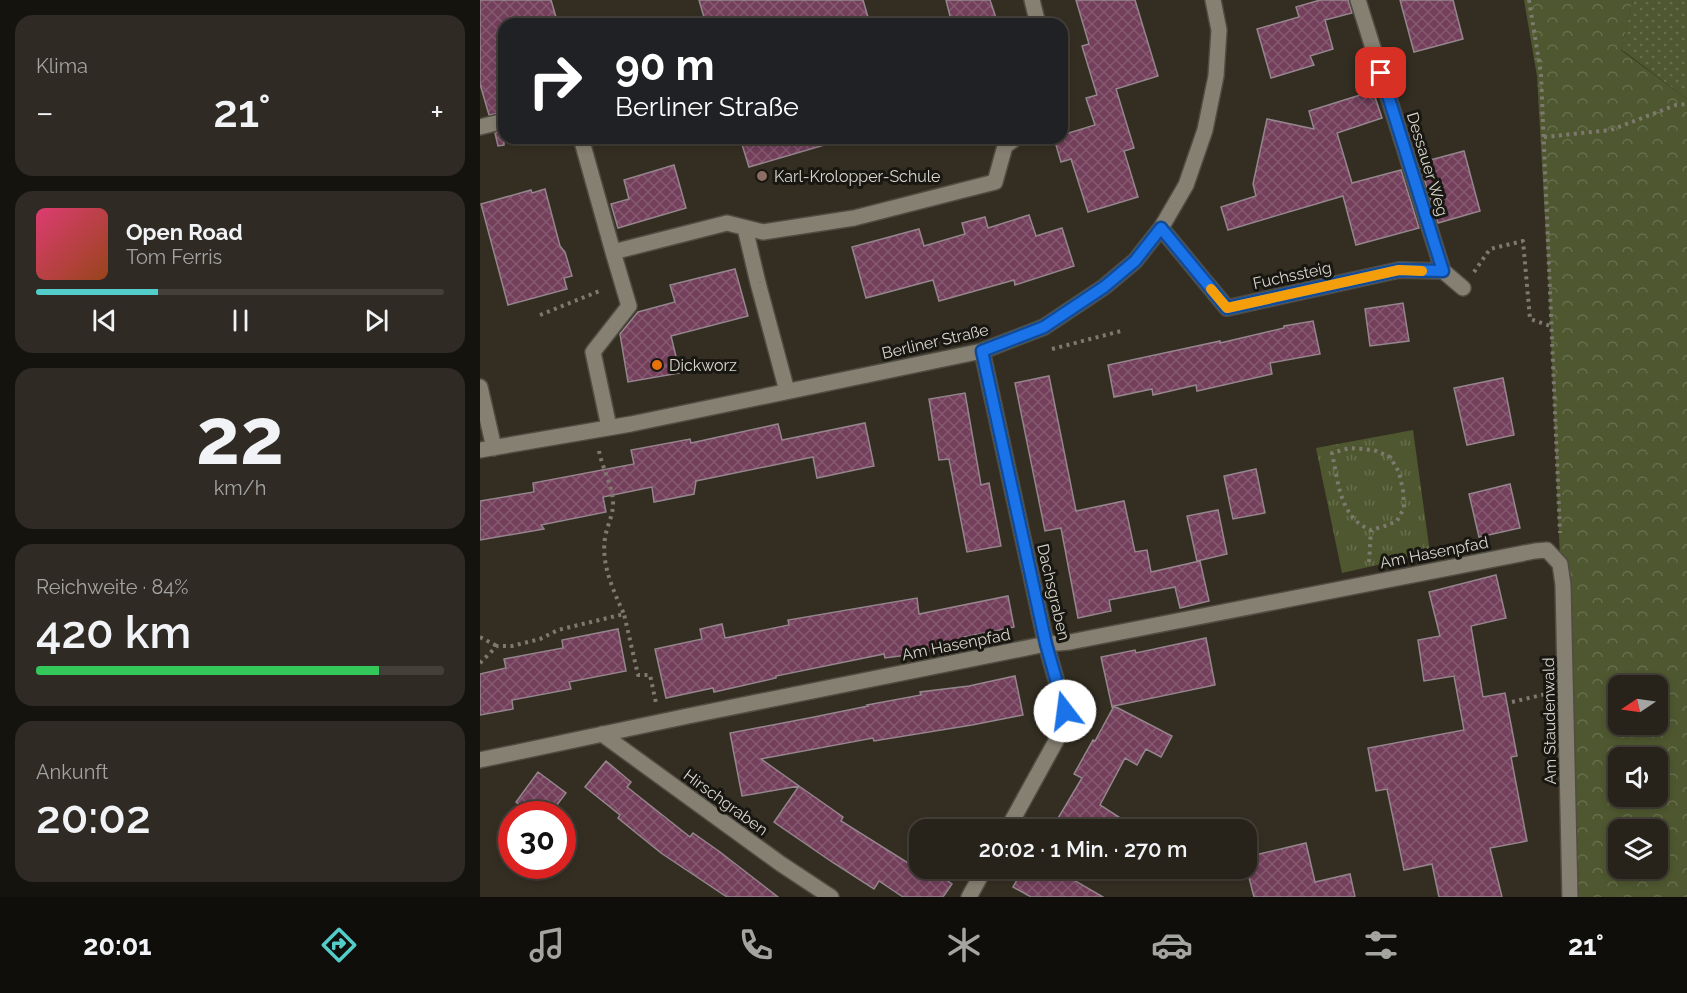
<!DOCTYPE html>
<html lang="de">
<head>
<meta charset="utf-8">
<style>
  body { margin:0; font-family:Raleway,sans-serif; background:#2f2a23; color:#f1f3f6; height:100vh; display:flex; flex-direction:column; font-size:22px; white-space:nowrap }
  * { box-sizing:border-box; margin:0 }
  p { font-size:20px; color:#a4a4a2 }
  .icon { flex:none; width:33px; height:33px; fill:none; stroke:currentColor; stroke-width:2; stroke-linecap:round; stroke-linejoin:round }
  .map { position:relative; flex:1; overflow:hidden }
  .sheet { display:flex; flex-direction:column; gap:15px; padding:15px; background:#15130e; width:480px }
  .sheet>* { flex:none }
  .guide { position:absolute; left:18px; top:18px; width:570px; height:126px; border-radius:18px; box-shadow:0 3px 9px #0003,0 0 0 2px #433f39; background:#202124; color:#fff; overflow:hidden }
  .needle { width:39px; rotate:257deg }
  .fabs { position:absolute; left:1128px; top:675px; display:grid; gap:12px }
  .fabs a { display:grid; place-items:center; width:60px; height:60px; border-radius:12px; background:#27221a; box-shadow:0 3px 9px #0003,0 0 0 2px #433f39; font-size:30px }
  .speed { position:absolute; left:18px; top:801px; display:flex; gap:12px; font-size:30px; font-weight:700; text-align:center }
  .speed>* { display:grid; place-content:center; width:78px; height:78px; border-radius:50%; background:#27221a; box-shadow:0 3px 9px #0003,0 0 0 2px #433f39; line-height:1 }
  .speed .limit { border:9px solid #d22; background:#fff; color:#111 }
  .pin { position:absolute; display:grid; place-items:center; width:51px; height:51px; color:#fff; margin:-26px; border-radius:12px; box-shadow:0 3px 9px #0006 }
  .me { position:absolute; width:66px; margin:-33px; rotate:345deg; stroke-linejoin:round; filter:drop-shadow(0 0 4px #0008) }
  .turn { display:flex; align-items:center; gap:21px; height:126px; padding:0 18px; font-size:27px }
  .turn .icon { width:78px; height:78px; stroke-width:2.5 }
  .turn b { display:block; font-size:42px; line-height:51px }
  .big { font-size:45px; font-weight:600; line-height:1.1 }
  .sheet .widget { flex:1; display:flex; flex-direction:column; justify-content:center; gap:9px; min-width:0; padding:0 21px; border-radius:18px; background:#2f2a23 }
  .sheet .dial { align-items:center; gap:0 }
  .dial b { font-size:78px; line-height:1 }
  .song { display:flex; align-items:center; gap:18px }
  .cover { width:72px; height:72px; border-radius:9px; background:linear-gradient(135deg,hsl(340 70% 55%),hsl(20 70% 35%)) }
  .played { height:6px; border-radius:3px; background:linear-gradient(90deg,#53cdc9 30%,#433f39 30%) }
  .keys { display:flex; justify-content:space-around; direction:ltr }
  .heat { display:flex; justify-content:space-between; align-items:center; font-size:33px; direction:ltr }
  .charge { height:9px; border-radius:4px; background:linear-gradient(90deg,#34c759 84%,#433f39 0) }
  .trip { position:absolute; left:429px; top:819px; width:348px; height:60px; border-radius:18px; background:#27221a; box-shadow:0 3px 9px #0003,0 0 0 2px #433f39; font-weight:600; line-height:60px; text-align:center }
  .tab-bar { display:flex; height:96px; justify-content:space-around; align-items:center; background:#100e0a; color:#a4a4a2 }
  .tab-bar .icon { width:42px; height:42px }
  .tab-bar .active { color:#53cdc9 }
  .tab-bar b { font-size:27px; color:#f1f3f6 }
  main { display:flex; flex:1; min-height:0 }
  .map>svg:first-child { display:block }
  .grass { fill:url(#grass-dots) }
  .forest { fill:url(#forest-crowns); fill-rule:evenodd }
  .park { fill:url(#park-tufts) }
  .building { fill:url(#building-cross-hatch); stroke:#95858d; stroke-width:1.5 }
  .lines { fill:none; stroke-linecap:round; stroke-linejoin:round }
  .minor-casing { stroke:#504c42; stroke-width:18 }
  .path { stroke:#7e796f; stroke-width:4; stroke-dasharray:3 4.5; stroke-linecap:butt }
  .minor { stroke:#868072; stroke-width:15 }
  .route-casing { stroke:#114b97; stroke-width:15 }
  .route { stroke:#1a73e8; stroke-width:10 }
  .slow { stroke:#f59e0b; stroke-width:10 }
  .education-dot { fill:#8d6e63; stroke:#191711; stroke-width:2 }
  .food-dot { fill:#e8710a; stroke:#191711; stroke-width:2 }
  .labels { text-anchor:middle; stroke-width:6; stroke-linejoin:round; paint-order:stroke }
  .street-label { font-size:16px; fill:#d9d6ce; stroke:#191711 }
  .poi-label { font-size:16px; fill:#d9d6ce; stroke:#191711; text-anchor:start }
</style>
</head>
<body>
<main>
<section class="sheet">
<div class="widget"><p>Klima</p>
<div class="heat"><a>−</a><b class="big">21°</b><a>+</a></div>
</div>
<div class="widget">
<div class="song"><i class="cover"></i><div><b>Open Road</b><p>Tom Ferris</p></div></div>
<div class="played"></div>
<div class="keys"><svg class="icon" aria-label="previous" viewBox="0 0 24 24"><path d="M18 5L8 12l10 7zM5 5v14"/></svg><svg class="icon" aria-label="pause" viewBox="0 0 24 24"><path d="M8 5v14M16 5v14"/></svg><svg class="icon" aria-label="next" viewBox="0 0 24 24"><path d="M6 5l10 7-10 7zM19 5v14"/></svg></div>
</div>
<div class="widget dial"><b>22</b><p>km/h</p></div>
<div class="widget"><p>Reichweite · 84%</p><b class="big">420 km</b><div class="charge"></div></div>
<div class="widget"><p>Ankunft</p><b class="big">20:02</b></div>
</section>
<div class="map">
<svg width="1207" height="897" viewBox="0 0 1207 897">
  <defs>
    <pattern id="grass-dots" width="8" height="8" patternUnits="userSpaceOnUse" patternTransform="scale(1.5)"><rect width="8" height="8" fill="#4e572f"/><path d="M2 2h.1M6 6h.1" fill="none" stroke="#676e4c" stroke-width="1.8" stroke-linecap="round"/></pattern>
    <pattern id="forest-crowns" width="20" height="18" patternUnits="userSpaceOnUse" patternTransform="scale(1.5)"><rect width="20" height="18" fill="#4e572f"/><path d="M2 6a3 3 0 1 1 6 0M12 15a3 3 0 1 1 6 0" fill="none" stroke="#676e4c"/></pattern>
    <pattern id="park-tufts" width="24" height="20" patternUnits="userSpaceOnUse" patternTransform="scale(1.5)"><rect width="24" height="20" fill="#4e572f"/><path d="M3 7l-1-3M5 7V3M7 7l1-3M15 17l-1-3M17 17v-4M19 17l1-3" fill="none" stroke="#676e4c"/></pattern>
    <pattern id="building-cross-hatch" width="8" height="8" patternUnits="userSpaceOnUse" patternTransform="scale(1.5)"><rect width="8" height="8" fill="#733f5b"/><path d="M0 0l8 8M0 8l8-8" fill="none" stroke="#865a71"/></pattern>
  </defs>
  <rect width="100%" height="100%" fill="#342e22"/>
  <path class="grass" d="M1153,0H1207V99L1141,49Z"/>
  <path class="forest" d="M1044,0H1153L1141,50L1207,99V897H1090L1088,756L1069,289L1057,76ZM1138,686H1178V724H1138ZM1138,758H1178V796H1138ZM1138,830H1178V868H1138Z"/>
  <path class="park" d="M933,430L950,553L862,573L836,448Z"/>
  <path class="building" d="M0,0H71L78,24H24V112L9,115L0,84Z
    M219,0H383L390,24H226Z
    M466,0H510L518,24H472Z
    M596,0H655L678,76L636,89L654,148L644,151L658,197L608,212L591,159L581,162L574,138H582V135L615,125L606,98L617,95L602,46L609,44Z
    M840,0H868L872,13L845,20L853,49L830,56L834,65L791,78L777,29L819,17L816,7Z
    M920,0H973L983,39L934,52Z
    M893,91L902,118L857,133L872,183L921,170L939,228L876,245L863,196L748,230L741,207L776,196L773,184L787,119L834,129L829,111Z
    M24,131V145L18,146L15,133Z
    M260,138H347L348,144L269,167Z
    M984,151L1000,211L958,223L939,163Z
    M194,165L206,208L138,228L131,204L149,199L144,180Z
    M65,189L80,246L85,252L92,276L84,278L87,289L28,305L1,204L51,190L52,193Z
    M549,215L556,236L582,228L594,266L535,285L534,280L459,301L453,280L386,298L372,247L439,229L444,246L485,234L482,223L505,217L508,228Z
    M255,269L268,316L191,336L200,373L148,382L140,334L158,312L195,302L190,285Z
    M923,303L929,341L890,346L885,309Z
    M833,321L840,354L790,363L792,374L717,391L716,385L673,395L672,389L634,397L628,365L740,341V343L804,328V326Z
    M569,376L596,511L644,501L655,552L667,550L671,572L720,561L729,601L700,608L695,587L629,600L631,611L598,618L581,528L565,531L535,383Z
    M1023,378L1034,435L987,445L974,388Z
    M485,393L501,485L509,483L521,546L487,552L469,459L459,460L449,399Z
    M385,423L394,466L337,478L333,457L216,481L214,494L174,502L172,487L123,497L126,512L61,525L64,529L0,540V501L54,492L53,483L154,464L151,450L210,439L211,443L298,424L302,440Z
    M776,469L785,513L753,519L744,476Z
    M1030,484L1040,528L999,537L989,494Z
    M738,510L747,554L717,561L707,516Z
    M1016,575L1026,618L991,626L1003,697L1025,693L1037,756L1031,757L1047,841L1010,848L1022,897H959L952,864L924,870L907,789L896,791L888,748L984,730L974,676L944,681L938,640L960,636L949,592Z
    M528,596L534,627L484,637L485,643L435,654L405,658L404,654L296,676V678L234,692L233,688L186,698L175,649L222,639L220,629L242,624L245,638L309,625L308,620L437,598L439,614Z
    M138,629L146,671L89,682L91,689L32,700L33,709L0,715V674L26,668L24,659L83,648L82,640Z
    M726,638L735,685L634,706L692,736L681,757L666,749L657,765L645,758L620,805L659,830H571L602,778L594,774L613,740L615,741L634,706L632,707L621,657L655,650L656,653Z
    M535,676L543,715L492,725L394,741L393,738L281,759L319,786L262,796L250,733L334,717L388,706L387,705L441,695L440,692L489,686Z
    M126,761L151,782L147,787L210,837L213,833L240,852L298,897H247L181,853L138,818L140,815L105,787Z
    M58,772L86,793L70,814H52L36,802Z
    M319,786L363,817L361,821L436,868H449L472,884L463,897H423L399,881L394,889L352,862L294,822Z
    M826,843L835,882L870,874L875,897H774L766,866V857Z
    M544,868H573L623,897H551L533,887Z"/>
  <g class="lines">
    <g class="minor-casing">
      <path id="minor" d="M552,0L558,24
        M878,0L963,271
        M0,127L24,121
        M101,138L133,252
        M265,228L278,283L307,391
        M681,228L747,308L919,270L963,271L983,288
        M502,351L566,644L585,711L581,729L576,741L527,830
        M0,387L14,448
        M129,427L113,352L149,306L133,252L247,223L283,232L374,218L515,182L525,146L536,138
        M0,450L151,424L502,351L564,327L624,287L655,261L681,228L706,185L725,130L736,76L739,30L733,0
        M122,734L301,864L351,897
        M0,760L208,716L566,644L590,642L1055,551L1067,550L1080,564L1083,585L1090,897
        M489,897L505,868"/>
    </g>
    <path class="path" d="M1049,0L1061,74L1080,533
      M1064,137L1131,130L1196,105L1207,104
      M994,272L1010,249L1043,241L1050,319L1073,327
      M60,315L122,290
      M572,349L641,331
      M119,451C122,467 132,485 133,501C134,514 127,525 125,538C121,564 133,590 144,614
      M889,562L891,530L905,526L917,521L924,508L923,490L919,472L910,457L894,450L870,448L852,453C858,481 860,519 891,530
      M0,637L17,646
      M0,663L17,646H32L60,639L78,630L144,614L158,675H170L176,703
      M1032,702L1066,694"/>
    <use href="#minor" class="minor"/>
  </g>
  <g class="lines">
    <g class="route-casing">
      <path id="route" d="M585,711L566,644L502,351L564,327L624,287L655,261L681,228L747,308L919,270L963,271L901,73"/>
    </g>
    <use href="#route" class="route"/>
    <path class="slow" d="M731,289L747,308L919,270L942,271"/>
  </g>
  <circle class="education-dot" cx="282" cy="176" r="6"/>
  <circle class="food-dot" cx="177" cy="365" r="6"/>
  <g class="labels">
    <g class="street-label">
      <text transform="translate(948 164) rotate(73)" y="6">Dessauer Weg</text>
      <text transform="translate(812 275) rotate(-12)" y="6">Fuchssteig</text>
      <text transform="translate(455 341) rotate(-13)" y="6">Berliner Straße</text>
      <text transform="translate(954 552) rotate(-11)" y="6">Am Hasenpfad</text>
      <text transform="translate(574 592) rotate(77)" y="6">Dachsgraben</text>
      <text transform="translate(476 644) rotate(-11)" y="6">Am Hasenpfad</text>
      <text transform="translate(1069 721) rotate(-91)" y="6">Am Staudenwald</text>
      <text transform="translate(246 802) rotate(36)" y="6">Hirschgraben</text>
    </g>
    <g class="poi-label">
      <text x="294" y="182">Karl-Krolopper-Schule</text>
      <text x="189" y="371">Dickworz</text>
    </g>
  </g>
</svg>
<div class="fabs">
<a><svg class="needle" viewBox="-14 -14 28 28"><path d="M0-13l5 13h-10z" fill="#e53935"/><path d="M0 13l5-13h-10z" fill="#a4a4a2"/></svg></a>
<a><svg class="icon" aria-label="sound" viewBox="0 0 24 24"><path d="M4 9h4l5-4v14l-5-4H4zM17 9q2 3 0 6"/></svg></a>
<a><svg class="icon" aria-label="layers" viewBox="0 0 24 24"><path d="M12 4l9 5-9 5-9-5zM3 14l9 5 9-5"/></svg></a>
</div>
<div class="speed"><div class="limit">30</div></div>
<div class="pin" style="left:901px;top:73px;background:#d93025"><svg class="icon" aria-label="arrive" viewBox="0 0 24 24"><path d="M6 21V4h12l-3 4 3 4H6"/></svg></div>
<svg class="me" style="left:585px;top:711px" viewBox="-20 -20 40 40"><circle r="19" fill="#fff"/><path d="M0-13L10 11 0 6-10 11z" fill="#1a73e8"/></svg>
<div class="trip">20:02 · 1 Min. · 270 m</div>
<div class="guide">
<div class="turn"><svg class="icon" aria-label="right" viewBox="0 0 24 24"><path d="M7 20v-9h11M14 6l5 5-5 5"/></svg><div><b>90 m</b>Berliner Straße</div></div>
</div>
</div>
</main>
<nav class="tab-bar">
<b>20:01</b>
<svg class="icon active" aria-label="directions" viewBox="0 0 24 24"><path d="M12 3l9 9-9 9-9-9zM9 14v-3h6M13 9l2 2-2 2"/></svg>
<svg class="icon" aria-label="music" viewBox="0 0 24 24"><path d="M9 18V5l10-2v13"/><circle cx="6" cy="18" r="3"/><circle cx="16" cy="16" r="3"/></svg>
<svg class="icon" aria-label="phone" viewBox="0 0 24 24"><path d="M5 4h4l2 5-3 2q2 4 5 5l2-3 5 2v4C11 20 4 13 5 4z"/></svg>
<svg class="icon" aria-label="climate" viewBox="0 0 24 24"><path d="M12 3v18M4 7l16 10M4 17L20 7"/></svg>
<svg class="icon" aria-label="car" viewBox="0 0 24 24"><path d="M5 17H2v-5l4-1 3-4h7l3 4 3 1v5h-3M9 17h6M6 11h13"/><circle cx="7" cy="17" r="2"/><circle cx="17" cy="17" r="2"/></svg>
<svg class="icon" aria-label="filters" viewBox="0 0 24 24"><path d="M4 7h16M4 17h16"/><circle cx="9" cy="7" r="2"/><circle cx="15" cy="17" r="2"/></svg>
<b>21°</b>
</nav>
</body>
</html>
